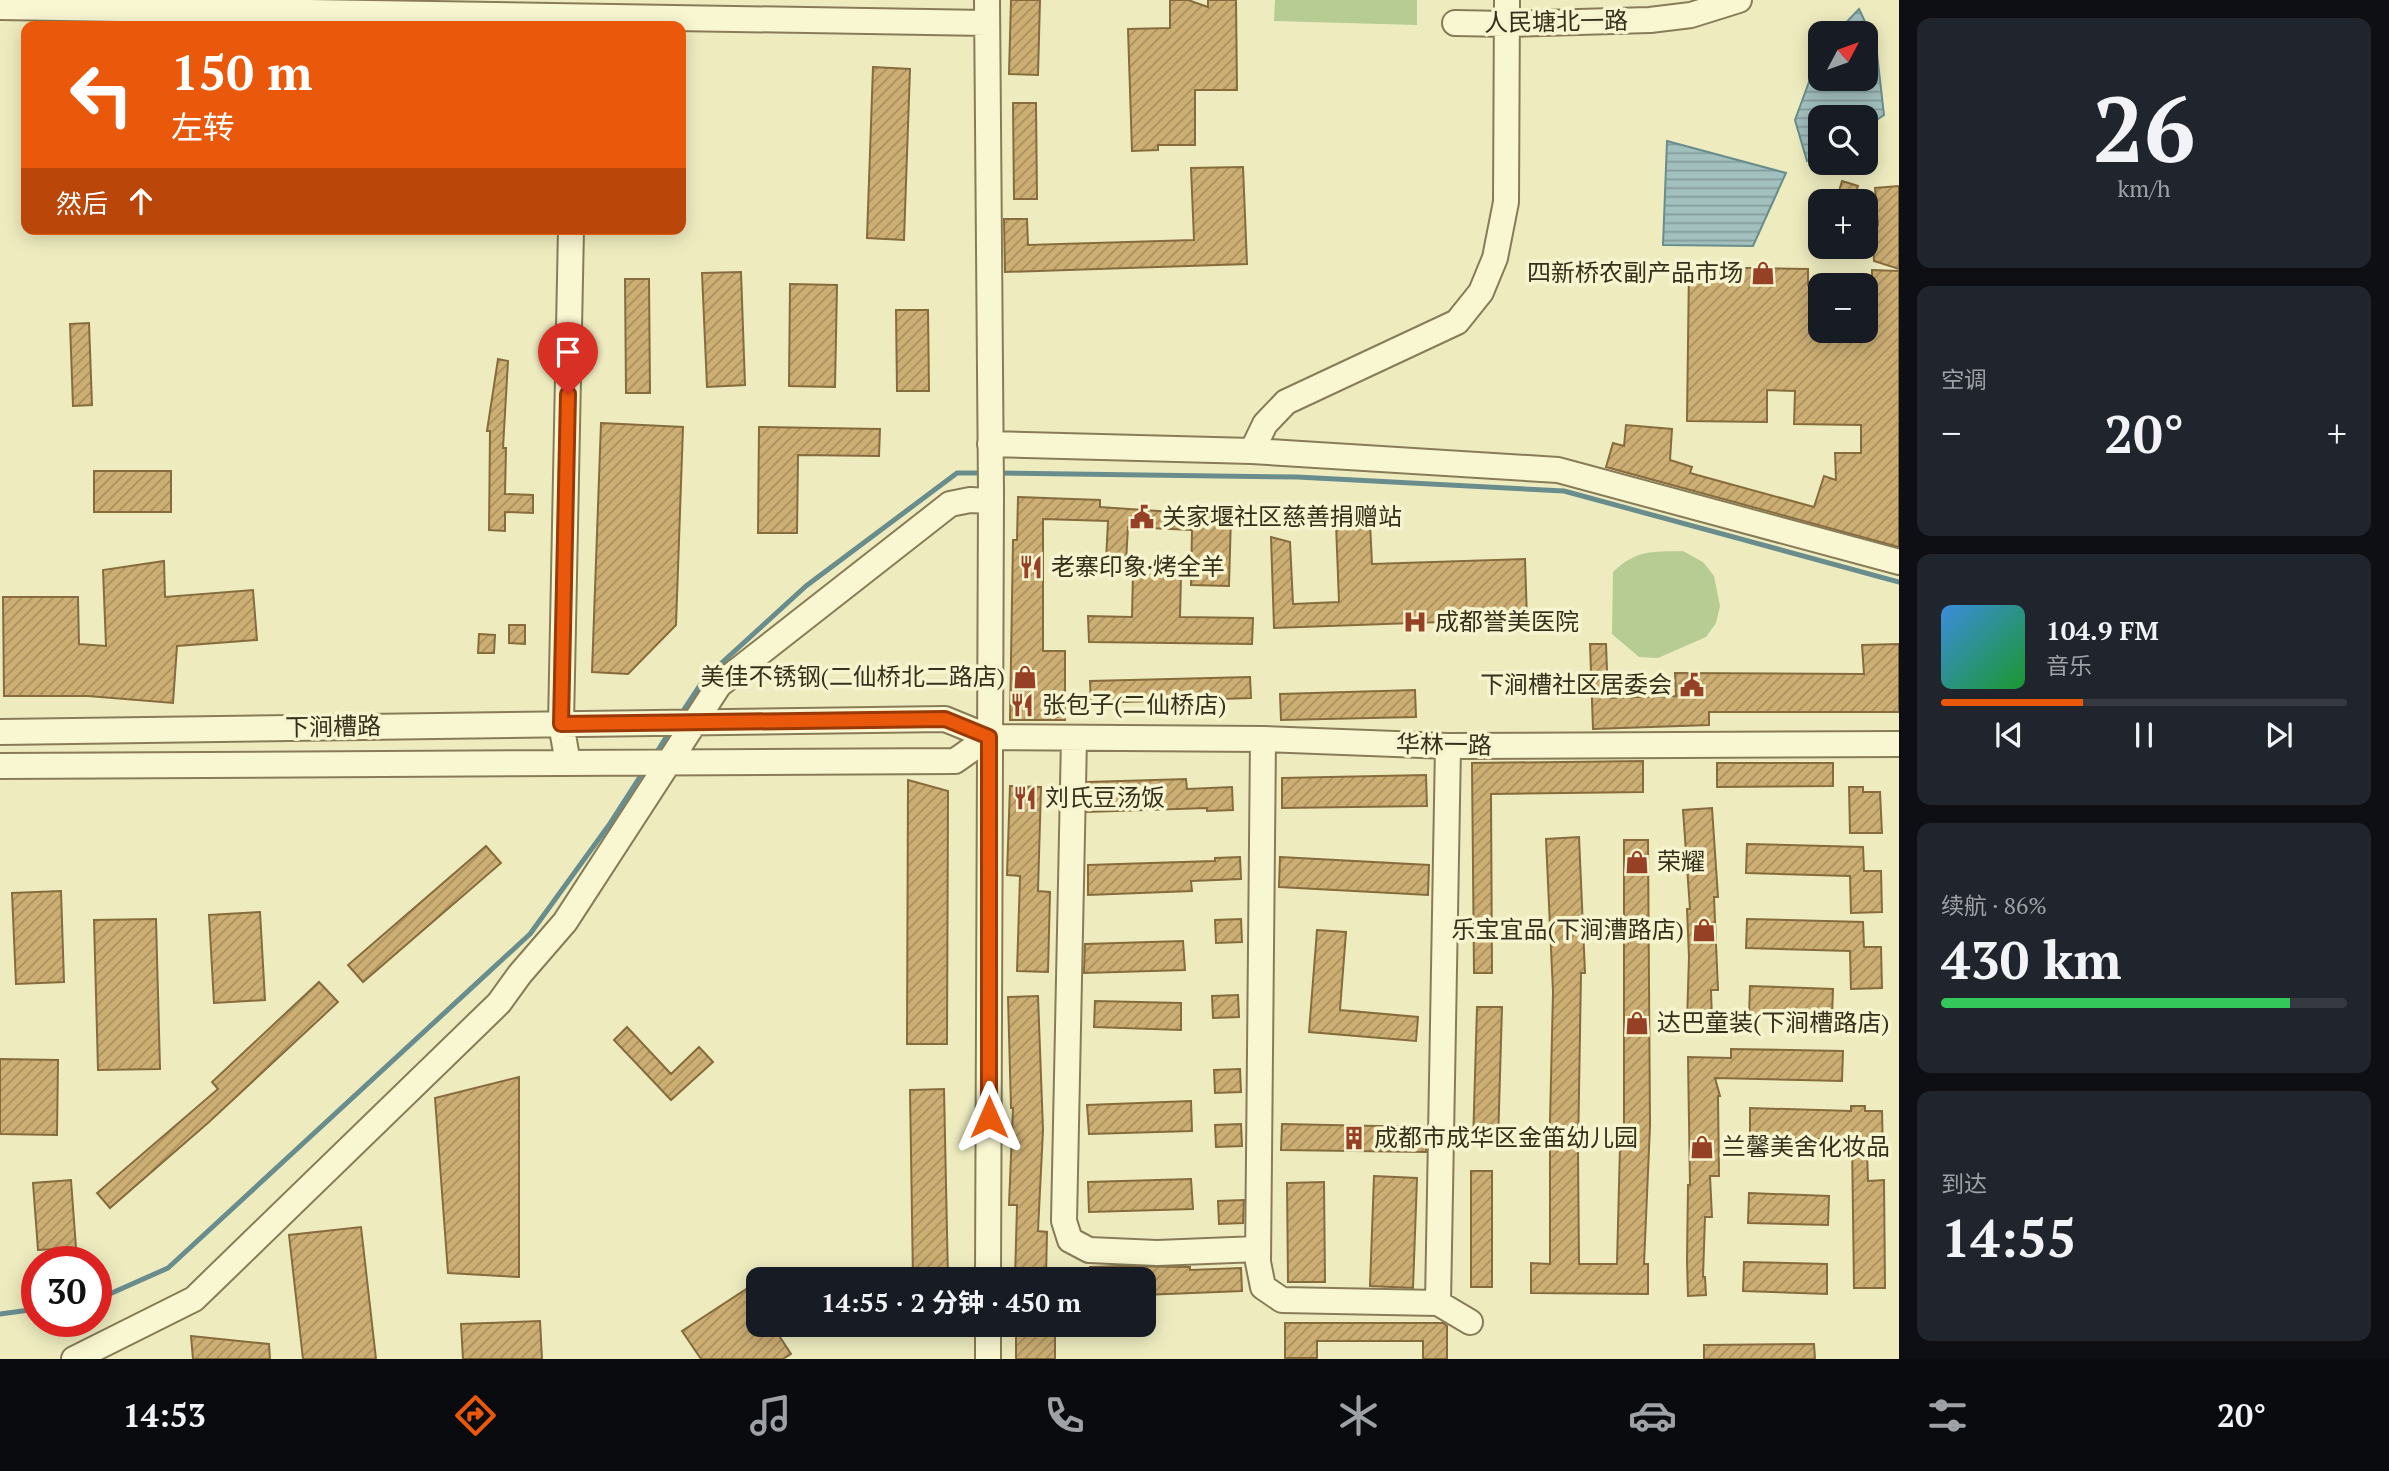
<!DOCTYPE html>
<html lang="zh">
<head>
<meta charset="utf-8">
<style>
  body { margin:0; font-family:"PT Serif","Noto Sans SC",serif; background:#20242c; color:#f1f3f6; height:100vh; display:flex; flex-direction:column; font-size:26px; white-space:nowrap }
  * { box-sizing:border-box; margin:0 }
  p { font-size:23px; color:#9ea1a6 }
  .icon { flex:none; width:38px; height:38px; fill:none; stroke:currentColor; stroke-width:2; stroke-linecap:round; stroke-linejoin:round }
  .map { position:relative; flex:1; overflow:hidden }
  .details { display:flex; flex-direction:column; gap:18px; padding:18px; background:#0d0f14; width:490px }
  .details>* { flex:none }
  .banner { position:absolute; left:21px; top:21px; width:665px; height:214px; border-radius:14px; box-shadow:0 4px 18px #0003; background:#ea580c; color:#fff; overflow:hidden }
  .needle { width:46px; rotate:49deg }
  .controls { position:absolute; left:1808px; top:21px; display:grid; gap:14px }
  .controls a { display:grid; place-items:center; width:70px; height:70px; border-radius:14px; background:#171b24; box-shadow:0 4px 18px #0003; font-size:35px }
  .speed { position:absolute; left:21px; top:1246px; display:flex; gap:14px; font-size:35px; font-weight:700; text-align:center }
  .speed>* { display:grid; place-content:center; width:91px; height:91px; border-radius:50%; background:#171b24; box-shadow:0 4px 18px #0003; line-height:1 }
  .speed .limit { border:10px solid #d22; background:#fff; color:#111 }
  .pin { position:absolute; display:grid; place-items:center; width:60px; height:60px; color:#fff; margin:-72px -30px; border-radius:50% 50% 50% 0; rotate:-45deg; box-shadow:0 0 7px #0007 }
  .pin .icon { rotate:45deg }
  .me { position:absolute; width:77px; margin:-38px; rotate:0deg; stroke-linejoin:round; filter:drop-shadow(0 0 5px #0008) }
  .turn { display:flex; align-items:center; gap:24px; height:147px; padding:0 35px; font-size:32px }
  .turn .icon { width:91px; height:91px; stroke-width:2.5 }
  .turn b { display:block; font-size:49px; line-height:60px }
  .then { display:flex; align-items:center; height:66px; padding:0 35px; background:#0003; gap:14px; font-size:26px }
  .big { font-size:52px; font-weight:700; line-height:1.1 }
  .details .widget { flex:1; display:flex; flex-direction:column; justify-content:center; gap:10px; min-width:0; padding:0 24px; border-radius:14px; background:#20242c }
  .details .dial { align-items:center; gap:0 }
  .dial b { font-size:91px; line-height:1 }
  .song { display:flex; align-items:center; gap:21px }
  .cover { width:84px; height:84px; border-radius:10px; background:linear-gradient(135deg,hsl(210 70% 55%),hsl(130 70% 35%)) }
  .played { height:7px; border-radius:4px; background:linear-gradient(90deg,#ea580c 35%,#363941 35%) }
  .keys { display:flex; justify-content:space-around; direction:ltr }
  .heat { display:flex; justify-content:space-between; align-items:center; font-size:38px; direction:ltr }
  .charge { height:10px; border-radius:5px; background:linear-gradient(90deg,#34c759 86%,#363941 0) }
  .trip { position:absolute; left:746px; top:1267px; width:410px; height:70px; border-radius:14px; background:#171b24; box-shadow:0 4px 18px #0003; font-weight:700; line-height:70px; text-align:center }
  .dock { display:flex; height:112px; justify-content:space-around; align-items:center; background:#090b0e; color:#9ea1a6 }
  .dock .icon { width:49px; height:49px }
  .dock .on { color:#ea580c }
  .dock b { font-size:32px; color:#f1f3f6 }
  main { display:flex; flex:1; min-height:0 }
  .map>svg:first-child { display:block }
  .pitch { fill:#b7cc93 }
  .water { fill:url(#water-rules); stroke:#698d8d; stroke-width:2 }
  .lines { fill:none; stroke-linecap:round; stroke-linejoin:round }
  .stream { stroke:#698d8d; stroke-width:5 }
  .building { fill:url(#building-hatch); stroke:#866c3d; stroke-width:2 }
  .minor-casing { stroke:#877c57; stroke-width:28 }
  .minor { stroke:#f9f7d2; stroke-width:24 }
  .route-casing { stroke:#983908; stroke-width:18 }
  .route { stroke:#ea580c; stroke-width:12 }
  .labels { text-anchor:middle; stroke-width:7; stroke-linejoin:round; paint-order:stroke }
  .street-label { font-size:24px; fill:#362f1c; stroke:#f6f4ce }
  .poi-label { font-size:24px; fill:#362f1c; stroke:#f6f4ce; text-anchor:start }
</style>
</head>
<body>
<main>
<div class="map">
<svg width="1899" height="1359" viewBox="0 0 1899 1359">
  <defs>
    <pattern id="water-rules" width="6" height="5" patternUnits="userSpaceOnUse" patternTransform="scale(1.75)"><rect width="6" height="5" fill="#a2c0be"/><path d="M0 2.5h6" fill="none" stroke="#859c9a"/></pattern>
    <pattern id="building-hatch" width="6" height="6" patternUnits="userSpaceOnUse" patternTransform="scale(1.75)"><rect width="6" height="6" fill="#cdaf74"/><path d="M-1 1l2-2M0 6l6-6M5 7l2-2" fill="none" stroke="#a78f5e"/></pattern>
  </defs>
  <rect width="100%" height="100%" fill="#eeecbf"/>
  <path class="pitch" d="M1275,0H1417V25L1274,21Z
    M1683,551L1703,562L1714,576L1720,606L1716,623L1706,637L1658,658L1639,657L1612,634L1613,572C1637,549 1652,552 1683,551Z"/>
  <path class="water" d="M1859,9L1876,45L1884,115L1866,127V117H1820V154L1807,161L1795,120L1820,52V79H1866V33H1836Z
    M1667,141L1786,173L1753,246L1663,245Z"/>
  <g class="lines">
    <path class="stream" d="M998,473L1297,477L1564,491L1899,582
      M681,714L704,679L806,586L957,473H985
      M655,755L670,731
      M96,1300L168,1268L530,934L609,825L645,769
      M0,1314L37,1309"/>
  </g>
  <path class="building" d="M1011,0H1040L1038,75L1009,74Z
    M1170,0H1188L1208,7V0H1236L1237,90H1195V145H1158V150L1132,151L1128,29L1170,28Z
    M873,67L910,69L904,240L867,238Z
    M1013,103H1036L1037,199H1014Z
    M1243,167L1247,264L1005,272L1004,219H1027L1028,245L1194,240L1191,168Z
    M1842,181L1858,186L1853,201H1836Z
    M1899,186V269L1874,261L1872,225H1878L1875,188Z
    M1689,267L1808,269V285H1820V331H1866V286H1872V270L1899,271V547L1606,467L1613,443L1624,446L1626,425L1672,429L1670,460L1692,467L1690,473L1814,507L1824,476L1836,480L1835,453H1861V425L1794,424L1795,391L1767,390V422L1687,421Z
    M741,272L745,385L707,387L702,273Z
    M625,279H649L650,393H626Z
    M790,284L837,285L835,387L789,386Z
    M896,310H928L929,391H897Z
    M89,323L92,405L73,406L70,324Z
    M498,359L508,361L503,448H506L505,494L533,495V513L505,512V531L489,530L490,431H487Z
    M601,423L683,427L676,625L628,674L592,672Z
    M759,427L880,429L879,456L798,455L797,533H758Z
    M94,471H171V512H94Z
    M1018,497L1100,500V507L1231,516L1229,586L1191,585L1192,530L1128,527L1126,562L1106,561L1108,521L1043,519V651H1065V720H1010L1013,540H1017Z
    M1370,523L1372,564L1525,559L1527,619L1274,628L1271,537L1290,542L1293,604L1339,602L1336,524Z
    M164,561L165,597L253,590L257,640L177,646L173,703L88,696H4L3,597H78L79,644L106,646L103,570Z
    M1133,574L1181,576L1180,617L1253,618L1252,644L1089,642L1088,616L1132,617Z
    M509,625H525V644L509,643Z
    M479,634L495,635L494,653H478Z
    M1590,644H1606L1608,698L1676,696L1675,673L1864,674L1862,645L1899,644V712H1709V725L1593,729Z
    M1250,677L1251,698L1091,703L1090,681Z
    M1415,690L1416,717L1281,720L1280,694Z
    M1643,761V792L1491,794L1492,973H1474L1472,763Z
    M1717,763H1833V786L1717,787Z
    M1426,775L1427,806L1282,808V778Z
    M1186,779L1187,789L1232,787L1233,810L1207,811V808L1087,812L1088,782Z
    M908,780L948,791L947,1044H907Z
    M1010,786L1041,787L1038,891L1050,892L1048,972L1017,971L1020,876L1007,875Z
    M1849,787H1863V792H1880L1882,833H1850Z
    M1712,808L1718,897H1714L1718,990H1711L1712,1021L1687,1022L1689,957L1687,909H1690L1683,810Z
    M1579,837L1585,973H1581L1578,1151L1579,1264H1617L1620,1146L1624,1147V840H1648L1650,1126L1644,1264H1648V1294L1531,1293V1263L1550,1264V1122L1553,992L1546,839Z
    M1747,844L1863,847L1864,871H1881L1882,912L1851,913L1850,876L1746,873Z
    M486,846L501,863L363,982L348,965Z
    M1240,857L1241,879L1191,881L1192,891L1088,895V865L1215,861V858Z
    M1280,857L1429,865L1428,895L1279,887Z
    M61,891L64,982L16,984L12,893Z
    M260,912L265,1000L214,1003L209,915Z
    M156,919L160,1069L98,1070L94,920Z
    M1241,919L1242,942L1216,943L1215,920Z
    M1747,919L1863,922L1864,947H1881L1882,988L1851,989L1850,951L1746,948Z
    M1317,930L1346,932L1340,1010L1418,1017L1416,1041L1309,1032Z
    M1183,941L1185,970L1084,973L1085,944Z
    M319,982L338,1002L209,1122L110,1208L97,1193L218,1089L212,1082Z
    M1750,986L1833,989L1832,1018L1749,1016Z
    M1238,995L1239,1017L1213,1018L1212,996Z
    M1038,996L1043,1130L1038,1231L1047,1232L1046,1279H1015L1017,1205H1009L1013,1108H1011L1008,997Z
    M1095,1001L1181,1003V1030L1094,1027Z
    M1477,1007H1502L1498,1143H1473Z
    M627,1027L671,1074L699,1047L713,1062L671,1100L614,1040Z
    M1731,1049L1843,1051L1842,1081L1715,1078L1720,1096H1718L1719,1176H1710L1712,1217H1705L1703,1277H1705L1706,1295L1688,1296L1687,1261L1688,1185H1690L1688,1057L1731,1058Z
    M0,1059L58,1060L57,1135L0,1134Z
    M1240,1069L1241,1092L1215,1093L1214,1070Z
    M519,1077V1277L448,1273L435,1098Z
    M944,1089L948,1279H913L910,1090Z
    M1191,1101L1192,1131L1089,1134L1087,1105Z
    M1851,1106H1865V1111H1882L1883,1152H1867L1868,1181L1884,1180L1885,1288H1854L1852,1140L1750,1137V1108L1851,1111Z
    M1241,1124L1242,1146L1216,1147L1215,1125Z
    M1282,1124L1426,1127V1152L1281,1150Z
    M1471,1171H1492V1287H1471Z
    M1374,1176L1417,1178L1413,1288L1370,1286Z
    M1191,1179L1193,1209L1089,1212L1088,1182Z
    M71,1180L76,1248L38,1250L33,1183Z
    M1324,1182L1325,1282H1288L1287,1183Z
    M1749,1193L1829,1196L1828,1225L1748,1223Z
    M1244,1200L1243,1223L1219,1224L1218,1201Z
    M361,1227L376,1359H303L289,1235Z
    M1744,1262L1827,1264V1294L1743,1291Z
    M1121,1266L1190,1267V1270L1241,1268L1242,1291L1143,1295V1279H1090V1267Z
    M748,1288L758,1303V1325H772L791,1354L783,1359H701L682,1331Z
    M540,1321L542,1359H463L461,1324Z
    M1285,1323H1443L1447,1326V1359H1423V1341H1317V1358H1285Z
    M1016,1332H1055V1359H1016Z
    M191,1336L269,1344L270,1359H193Z
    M1814,1344L1815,1359H1704V1345Z"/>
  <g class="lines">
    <g class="minor-casing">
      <path id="minor" d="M987,0L991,493L988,1279
        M0,7L987,23
        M1455,23L1507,24L1650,20L1691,15L1739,0
        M990,444L1252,451L1558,470L1899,562
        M1252,451L1265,424L1286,402L1457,322L1481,292L1495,258L1506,202L1507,0
        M0,732L945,719L989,737L1263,739L1448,746L1899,744
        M1074,738L1064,1221L1070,1240L1089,1250L1157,1253L1258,1249
        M1263,739L1258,1262L1263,1287L1282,1300L1438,1303
        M1448,746L1438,1303L1470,1322
        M568,763L561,724L571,229
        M0,766L955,761L989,737
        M74,1359L194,1299L499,1003L520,974L565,922L719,685L950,504L970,500L991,501
        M988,1359V1325"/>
    </g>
    <use href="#minor" class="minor"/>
  </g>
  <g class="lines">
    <g class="route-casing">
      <path id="route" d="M568,394L561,724L945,719L989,737V1117"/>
    </g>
    <use href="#route" class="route"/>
  </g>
  <defs>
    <g id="shop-bare" transform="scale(1.89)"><path d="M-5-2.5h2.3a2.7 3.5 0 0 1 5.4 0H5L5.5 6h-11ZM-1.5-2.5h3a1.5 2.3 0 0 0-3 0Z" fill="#964126" stroke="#f6f4ce" stroke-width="2.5" paint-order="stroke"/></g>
    <g id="civic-bare" transform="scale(1.89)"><path d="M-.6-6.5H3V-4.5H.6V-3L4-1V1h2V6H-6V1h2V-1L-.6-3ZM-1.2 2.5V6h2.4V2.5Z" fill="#964126" stroke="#f6f4ce" stroke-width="2.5" paint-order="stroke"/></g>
    <g id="restaurant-bare" transform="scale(1.89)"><path d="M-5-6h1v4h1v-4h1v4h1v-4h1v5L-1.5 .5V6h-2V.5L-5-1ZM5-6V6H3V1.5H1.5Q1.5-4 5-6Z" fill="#964126" stroke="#f6f4ce" stroke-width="2.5" paint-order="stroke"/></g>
    <g id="hospital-bare" transform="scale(1.89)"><path d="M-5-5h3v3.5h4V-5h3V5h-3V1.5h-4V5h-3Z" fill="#964126" stroke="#f6f4ce" stroke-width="2.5" paint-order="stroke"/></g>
    <g id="building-bare" transform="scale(1.89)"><path d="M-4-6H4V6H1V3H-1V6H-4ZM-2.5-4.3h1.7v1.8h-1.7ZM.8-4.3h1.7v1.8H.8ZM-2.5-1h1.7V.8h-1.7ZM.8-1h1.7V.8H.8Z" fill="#964126" stroke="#f6f4ce" stroke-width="2.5" paint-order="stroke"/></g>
  </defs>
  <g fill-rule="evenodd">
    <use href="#shop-bare" x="1763" y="273"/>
    <use href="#civic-bare" x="1142" y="517"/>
    <use href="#restaurant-bare" x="1031" y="567"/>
    <use href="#hospital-bare" x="1415" y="622"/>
    <use href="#shop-bare" x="1025" y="677"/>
    <use href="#civic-bare" x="1692" y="685"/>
    <use href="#restaurant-bare" x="1022" y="705"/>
    <use href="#restaurant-bare" x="1025" y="798"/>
    <use href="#shop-bare" x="1637" y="862"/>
    <use href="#shop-bare" x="1704" y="930"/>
    <use href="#shop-bare" x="1637" y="1023"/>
    <use href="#building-bare" x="1354" y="1138"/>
    <use href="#shop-bare" x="1702" y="1147"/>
  </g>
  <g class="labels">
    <g class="street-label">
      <text transform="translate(1556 22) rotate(-1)" y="8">人民塘北一路</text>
      <text transform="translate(333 727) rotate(-1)" y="8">下涧槽路</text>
      <text transform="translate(1444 745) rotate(1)" y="8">华林一路</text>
    </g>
    <g class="poi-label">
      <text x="1743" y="281" text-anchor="end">四新桥农副产品市场</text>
      <text x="1162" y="525">关家堰社区慈善捐赠站</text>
      <text x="1051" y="575">老寨印象·烤全羊</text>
      <text x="1435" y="630">成都誉美医院</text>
      <text x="1005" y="685" text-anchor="end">美佳不锈钢(二仙桥北二路店)</text>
      <text x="1672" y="693" text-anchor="end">下涧槽社区居委会</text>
      <text x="1042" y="713">张包子(二仙桥店)</text>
      <text x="1045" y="806">刘氏豆汤饭</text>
      <text x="1657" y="870">荣耀</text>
      <text x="1684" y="938" text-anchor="end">乐宝宜品(下涧漕路店)</text>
      <text x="1657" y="1031">达巴童装(下涧槽路店)</text>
      <text x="1374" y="1146">成都市成华区金笛幼儿园</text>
      <text x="1722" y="1155">兰馨美舍化妆品</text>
    </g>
  </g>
</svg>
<div class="controls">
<a><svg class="needle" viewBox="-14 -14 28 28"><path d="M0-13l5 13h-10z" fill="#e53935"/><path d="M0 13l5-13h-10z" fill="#9ea1a6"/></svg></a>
<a><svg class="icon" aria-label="search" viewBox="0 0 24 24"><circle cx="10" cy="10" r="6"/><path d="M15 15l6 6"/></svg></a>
<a>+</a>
<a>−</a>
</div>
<div class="speed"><div class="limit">30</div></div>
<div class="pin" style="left:568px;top:394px;background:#d93025"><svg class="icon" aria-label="arrive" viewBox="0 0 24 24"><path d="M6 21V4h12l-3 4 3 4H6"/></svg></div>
<svg class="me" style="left:989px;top:1117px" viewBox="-20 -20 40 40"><path d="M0-17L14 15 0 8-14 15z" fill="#ea580c" stroke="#fff" stroke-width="4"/></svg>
<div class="trip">14:55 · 2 分钟 · 450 m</div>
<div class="banner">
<div class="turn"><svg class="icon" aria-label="left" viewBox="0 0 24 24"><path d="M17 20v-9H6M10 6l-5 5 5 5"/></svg><div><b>150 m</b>左转</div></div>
<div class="then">然后<svg class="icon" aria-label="ahead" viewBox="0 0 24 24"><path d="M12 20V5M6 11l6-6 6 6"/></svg></div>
</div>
</div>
<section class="details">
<div class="widget dial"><b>26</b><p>km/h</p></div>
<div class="widget"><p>空调</p>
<div class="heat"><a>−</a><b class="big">20°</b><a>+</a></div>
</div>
<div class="widget">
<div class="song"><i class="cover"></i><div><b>104.9 FM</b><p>音乐</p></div></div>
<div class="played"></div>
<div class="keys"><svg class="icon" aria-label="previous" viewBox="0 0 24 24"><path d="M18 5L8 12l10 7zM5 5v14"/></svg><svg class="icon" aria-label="pause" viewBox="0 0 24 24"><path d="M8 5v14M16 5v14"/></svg><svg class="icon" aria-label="next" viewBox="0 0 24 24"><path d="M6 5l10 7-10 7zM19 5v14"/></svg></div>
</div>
<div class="widget"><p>续航 · 86%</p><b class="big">430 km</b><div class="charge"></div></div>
<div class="widget"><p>到达</p><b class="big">14:55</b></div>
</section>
</main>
<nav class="dock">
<b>14:53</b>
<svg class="icon on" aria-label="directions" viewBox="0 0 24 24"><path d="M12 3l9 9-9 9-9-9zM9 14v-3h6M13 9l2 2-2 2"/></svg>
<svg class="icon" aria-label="music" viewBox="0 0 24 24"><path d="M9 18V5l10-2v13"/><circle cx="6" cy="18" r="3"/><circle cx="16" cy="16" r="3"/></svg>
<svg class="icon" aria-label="phone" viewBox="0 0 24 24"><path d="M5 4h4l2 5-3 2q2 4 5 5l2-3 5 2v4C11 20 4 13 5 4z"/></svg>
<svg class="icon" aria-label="climate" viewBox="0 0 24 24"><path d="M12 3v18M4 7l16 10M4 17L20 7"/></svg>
<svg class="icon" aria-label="car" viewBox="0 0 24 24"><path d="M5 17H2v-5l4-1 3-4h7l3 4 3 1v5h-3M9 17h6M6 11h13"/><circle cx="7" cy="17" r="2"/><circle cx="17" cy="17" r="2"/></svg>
<svg class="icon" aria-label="filters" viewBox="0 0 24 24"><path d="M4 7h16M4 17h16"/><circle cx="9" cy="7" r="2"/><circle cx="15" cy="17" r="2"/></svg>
<b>20°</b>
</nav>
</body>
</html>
